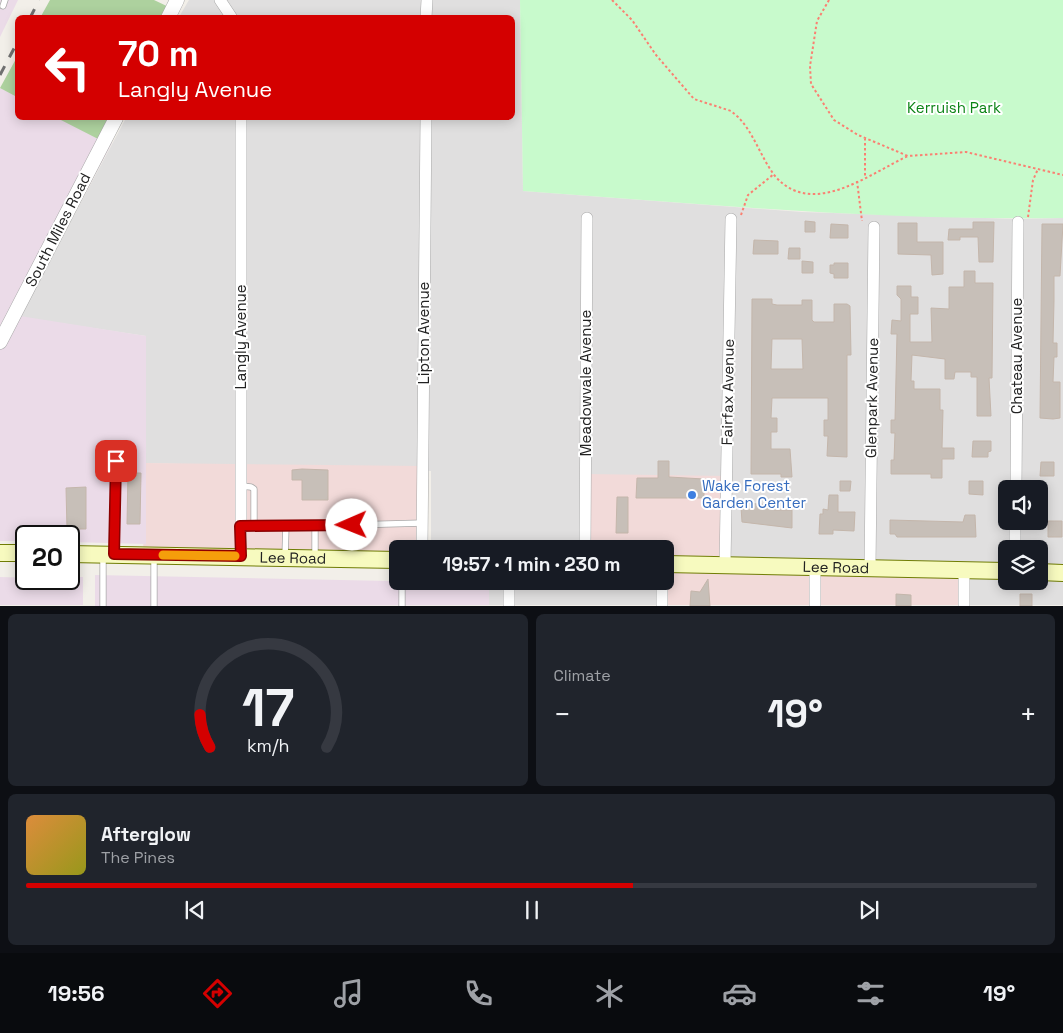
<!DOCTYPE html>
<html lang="en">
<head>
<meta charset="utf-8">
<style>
  body { margin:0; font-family:"Space Grotesk",sans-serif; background:#20242c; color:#f1f3f6; height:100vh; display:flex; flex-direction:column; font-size:19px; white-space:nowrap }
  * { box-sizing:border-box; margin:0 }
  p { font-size:16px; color:#9ea1a6 }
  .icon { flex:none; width:28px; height:28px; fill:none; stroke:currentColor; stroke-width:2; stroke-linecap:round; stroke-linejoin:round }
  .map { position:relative; height:606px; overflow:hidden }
  .details { display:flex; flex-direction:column; gap:8px; padding:8px; background:#0d0f14; flex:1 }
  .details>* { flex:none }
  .hud { position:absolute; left:15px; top:15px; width:500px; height:105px; border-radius:8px; box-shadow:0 2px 12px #0003; background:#d40000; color:#fff; overflow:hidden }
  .buttons { position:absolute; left:998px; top:480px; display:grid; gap:10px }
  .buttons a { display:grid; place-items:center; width:50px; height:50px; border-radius:8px; background:#171b24; box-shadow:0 2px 12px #0003; font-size:25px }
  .speed { position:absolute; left:15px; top:525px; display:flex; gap:10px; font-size:25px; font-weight:700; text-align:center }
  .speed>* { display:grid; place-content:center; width:65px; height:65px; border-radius:50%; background:#171b24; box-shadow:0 2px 12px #0003; line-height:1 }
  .speed .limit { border:2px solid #111; border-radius:8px; background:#fff; color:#111 }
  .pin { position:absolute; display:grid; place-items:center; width:42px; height:42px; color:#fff; margin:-21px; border-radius:10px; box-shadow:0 2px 8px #0006 }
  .me { position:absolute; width:55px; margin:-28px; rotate:269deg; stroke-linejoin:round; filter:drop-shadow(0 0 4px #0008) }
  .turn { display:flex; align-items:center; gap:18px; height:105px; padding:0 20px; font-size:22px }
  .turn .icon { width:65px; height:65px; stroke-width:2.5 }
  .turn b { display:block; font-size:35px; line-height:42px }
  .big { font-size:38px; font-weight:700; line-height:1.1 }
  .details .tile { flex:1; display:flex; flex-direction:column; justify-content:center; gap:8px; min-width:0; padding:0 18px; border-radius:8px; background:#20242c }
  .details .dial { align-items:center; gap:0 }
  .dial svg { height:130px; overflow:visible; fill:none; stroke:#363941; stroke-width:7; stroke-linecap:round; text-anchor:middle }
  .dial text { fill:#f1f3f6; stroke:none }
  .song { display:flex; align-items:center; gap:15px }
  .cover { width:60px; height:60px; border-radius:8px; background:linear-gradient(135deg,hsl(30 70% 55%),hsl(60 70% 35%)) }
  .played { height:5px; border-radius:2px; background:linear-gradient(90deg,#d40000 60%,#363941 60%) }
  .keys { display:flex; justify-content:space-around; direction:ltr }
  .heat { display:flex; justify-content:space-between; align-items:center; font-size:28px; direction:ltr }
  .details .tiles { flex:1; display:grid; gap:8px; grid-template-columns:1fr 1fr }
  .tile:last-child { grid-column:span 2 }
  .trip { position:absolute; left:389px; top:540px; width:285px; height:50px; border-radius:8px; background:#171b24; box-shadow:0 2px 12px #0003; font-weight:700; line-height:50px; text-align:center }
  .tabs { display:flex; height:80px; justify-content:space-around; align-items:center; background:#090b0e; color:#9ea1a6 }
  .tabs .icon { width:35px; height:35px }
  .tabs .current { color:#d40000 }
  .tabs b { font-size:22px; color:#f1f3f6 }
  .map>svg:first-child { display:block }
  .residential { fill:#e0dfdf; fill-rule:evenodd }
  .commercial { fill:#f2dad9 }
  .industrial { fill:#ebdbe8 }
  .forest { fill:#add19e }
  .park { fill:#c8facc }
  .building { fill:#c7bfb8; stroke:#c4b6ab; fill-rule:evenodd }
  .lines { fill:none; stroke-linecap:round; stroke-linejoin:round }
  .service-casing { stroke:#a9a9a9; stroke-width:7 }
  .minor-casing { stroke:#a9a9a9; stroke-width:12 }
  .tertiary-casing { stroke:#a9a9a9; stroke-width:15 }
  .secondary-casing { stroke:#707d05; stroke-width:18 }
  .path { stroke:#fa8072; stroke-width:2; stroke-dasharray:2.5 2.5; stroke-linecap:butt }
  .service { stroke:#fff; stroke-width:5.5 }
  .minor { stroke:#fff; stroke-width:11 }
  .tertiary { stroke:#fff; stroke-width:14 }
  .secondary { stroke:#f7fabf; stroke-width:16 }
  .rail { stroke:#707070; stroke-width:3; stroke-dasharray:10 10; stroke-linecap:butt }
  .route-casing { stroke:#8a0000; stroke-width:12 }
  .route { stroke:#d40000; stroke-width:9 }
  .slow { stroke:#f59e0b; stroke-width:9 }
  .shop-dot { fill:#3f7fe0; stroke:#fff; stroke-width:2 }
  .labels { text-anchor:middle; stroke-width:4; stroke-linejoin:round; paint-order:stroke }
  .park-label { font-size:15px; fill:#0c8416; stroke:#fff }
  .street-label { font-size:15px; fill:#222; stroke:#fff }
  .shop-label { font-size:15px; fill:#366cbe; stroke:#fff; text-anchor:start }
</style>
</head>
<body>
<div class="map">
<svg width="1063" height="606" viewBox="0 0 1063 606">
  <rect width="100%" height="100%" fill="#f2efe9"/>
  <path class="residential" d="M189,0H520L523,191L802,212L1016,219L1063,218V605H489V583L431,581H665V549H431V471L146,463V336L20,317L126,118H512V18L179,17ZM1006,489H1039V521H1006ZM1006,549H1039V581H1006Z"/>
  <path class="commercial" d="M146,463L423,466L422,549H398L397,560L143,554Z
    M586,474L727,476L725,565L964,570V605H662L665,581V549H585Z"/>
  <path class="industrial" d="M0,0H18L0,37Z
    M0,88L17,96L18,118H60L112,143L20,316L146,336V544L69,542V536H26V541H0Z
    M95,575L489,583V605L95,606Z
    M0,577L69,579V577H83V605H0Z"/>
  <path class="forest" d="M50,0H154L173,9L168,17L40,18Z
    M17,57V97L0,88Z
    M57,118H116L104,142Z"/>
  <path class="park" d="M520,0H1063V218C883,221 703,204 523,191Z"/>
  <path class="building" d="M805,221L815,222V232H805Z
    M973,222H994L993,262H979L978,237H960V240H948L949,229H973Z
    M898,223H917V242H943V274L932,275L931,255L898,254Z
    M831,224L848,225V238H830Z
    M1042,224H1063L1060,276H1054V301L1053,343H1057V357H1054L1053,382H1060V418L1053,419L1040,418Z
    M754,240L778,241V254H753Z
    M789,248H800V259H788Z
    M802,261L813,262V273H802Z
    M834,263H848V278H834V274L830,273V265H834Z
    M964,271H975V283H993L992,378H989L991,416H977V377H971V372H955L954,379H945V359L912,355L911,381H914V389H940V410H943L942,448H954V459H942V478H931V474H891V460H894L895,433H891V420H895L897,334H891L892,320L901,321V299L897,295V286H911V297H918V314H910V342H932L931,308L949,309V287H964Z
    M752,299H772V304L777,305H802V300H812V320L814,322H834V304H847L850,306L851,355H847V457L827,456L828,436H824V420H828V398H772L771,418H777V432H771V449H790L792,477H781V474H751ZM772,339H802L803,369H771Z
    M973,441H991V451L988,452V457H972Z
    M658,461H669V477L704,479V498H636L637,478H658Z
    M1041,462H1054V476H1040Z
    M302,469L328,470V500H302V480H292V470Z
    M128,473H141L140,524H127Z
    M840,481H851L850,491H840Z
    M969,481H983V495L969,494Z
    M86,487V529H67L66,488Z
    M829,495H838V512H855L854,531L833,530V534H819L820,514H823V509L828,510Z
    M617,497H628V533H616Z
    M743,503L774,505V510H792V528L742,522L741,507Z
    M965,515H975L976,537H897L895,534H890V520L963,522Z
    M1048,521H1062V537H1048Z
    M708,579L710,606H690L691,591L700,592Z
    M896,594L911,595V606H896Z
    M1020,594H1032V606H1020Z"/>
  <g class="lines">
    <g class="service-casing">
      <path id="service" d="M3,6L5,0
        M241,486L251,487L254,489V526
        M240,526H315V556
        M315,526L423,523
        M114,554L116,461
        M285,557L286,525
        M154,558V606
        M103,606V556
        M402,606V581"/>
    </g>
    <g class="minor-casing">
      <path id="minor" d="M220,0L232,18
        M426,18L427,0
        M1016,489L1018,222
        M422,549L426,118
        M585,549L587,218
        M1015,549V521
        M241,556V118
        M725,565L731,219
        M870,568L874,227
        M509,606V581
        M662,606V581
        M815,606V567
        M964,606V570"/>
    </g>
    <g class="tertiary-casing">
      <path id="tertiary" d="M168,18L177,0
        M0,342L116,118"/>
    </g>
    <g class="secondary-casing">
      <g id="secondary">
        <path d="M0,553H26"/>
        <path id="s1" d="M69,554L398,560"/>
        <path id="s2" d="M665,564L1006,571"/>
        <path d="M1039,572L1063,573"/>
      </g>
    </g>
    <path class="path" d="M612,0L632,20L656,55L694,99L731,111L738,117C754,133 761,158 775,176C812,219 869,174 908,156
      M829,0L817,21L810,66L811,84L834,120L858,135L908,156L966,152L1063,175
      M865,138V176
      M857,181L862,221
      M741,215L748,195L774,174
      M1028,217L1033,180L1038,169"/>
    <use href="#service" class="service"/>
    <use href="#minor" class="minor"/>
    <use href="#tertiary" class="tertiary"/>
    <use href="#secondary" class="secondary"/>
    <path class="rail" d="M30,18L39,0
      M0,75L18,41"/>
  </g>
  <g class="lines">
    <g class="route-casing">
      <path id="route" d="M116,461L114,554L241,556L240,526L352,525"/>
    </g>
    <use href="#route" class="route"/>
    <path class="slow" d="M163,555L235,556"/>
  </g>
  <circle class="shop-dot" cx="692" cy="495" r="5"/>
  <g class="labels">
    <g class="park-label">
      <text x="954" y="113">Kerruish Park</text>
    </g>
    <g class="street-label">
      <text transform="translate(58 230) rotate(-63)" y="5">South Miles Road</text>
      <text transform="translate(424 333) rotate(-90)" y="5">Lipton Avenue</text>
      <text transform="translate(241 337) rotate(-90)" y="5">Langly Avenue</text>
      <text transform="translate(1017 356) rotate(-90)" y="5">Chateau Avenue</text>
      <text transform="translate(586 383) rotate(-90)" y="5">Meadowvale Avenue</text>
      <text transform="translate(728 392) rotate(-89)" y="5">Fairfax Avenue</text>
      <text transform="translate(872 398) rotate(-89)" y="5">Glenpark Avenue</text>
      <text dy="5" stroke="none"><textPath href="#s1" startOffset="224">Lee Road</textPath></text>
      <text dy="5" stroke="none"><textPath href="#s2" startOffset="171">Lee Road</textPath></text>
    </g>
    <g class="shop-label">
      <text x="702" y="491">Wake Forest<tspan x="702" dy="17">Garden Center</tspan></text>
    </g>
  </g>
</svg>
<div class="buttons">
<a><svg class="icon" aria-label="sound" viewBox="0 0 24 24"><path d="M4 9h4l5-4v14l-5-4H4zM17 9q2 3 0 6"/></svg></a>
<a><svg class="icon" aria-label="layers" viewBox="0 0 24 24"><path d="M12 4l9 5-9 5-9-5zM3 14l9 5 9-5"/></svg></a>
</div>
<div class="speed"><div class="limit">20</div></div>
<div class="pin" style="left:116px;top:461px;background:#d93025"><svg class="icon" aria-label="arrive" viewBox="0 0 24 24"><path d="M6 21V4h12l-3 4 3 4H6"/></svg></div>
<svg class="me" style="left:352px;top:525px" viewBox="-20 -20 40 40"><circle r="19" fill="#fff"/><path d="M0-13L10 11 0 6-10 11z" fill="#d40000"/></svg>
<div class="trip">19:57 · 1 min · 230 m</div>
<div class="hud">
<div class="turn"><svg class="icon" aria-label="left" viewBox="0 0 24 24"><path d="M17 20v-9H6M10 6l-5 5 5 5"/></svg><div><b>70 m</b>Langly Avenue</div></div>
</div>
</div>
<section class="details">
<div class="tiles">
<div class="tile dial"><svg viewBox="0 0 100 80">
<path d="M14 69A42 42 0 1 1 86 69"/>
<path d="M14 69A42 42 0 0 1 8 49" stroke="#d40000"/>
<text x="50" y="56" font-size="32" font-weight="700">17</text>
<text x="50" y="72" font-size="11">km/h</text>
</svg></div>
<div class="tile"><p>Climate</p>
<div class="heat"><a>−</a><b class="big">19°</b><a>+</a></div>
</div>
<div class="tile">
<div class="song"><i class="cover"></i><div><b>Afterglow</b><p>The Pines</p></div></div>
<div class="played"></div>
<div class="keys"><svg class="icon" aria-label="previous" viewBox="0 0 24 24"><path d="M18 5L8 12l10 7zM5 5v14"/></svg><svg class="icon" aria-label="pause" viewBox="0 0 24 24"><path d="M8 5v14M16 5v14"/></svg><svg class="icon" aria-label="next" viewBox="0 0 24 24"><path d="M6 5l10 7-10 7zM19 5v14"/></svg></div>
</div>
</div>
</section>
<nav class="tabs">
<b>19:56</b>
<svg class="icon current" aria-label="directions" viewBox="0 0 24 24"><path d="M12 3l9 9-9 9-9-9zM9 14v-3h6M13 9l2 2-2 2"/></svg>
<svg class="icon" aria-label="music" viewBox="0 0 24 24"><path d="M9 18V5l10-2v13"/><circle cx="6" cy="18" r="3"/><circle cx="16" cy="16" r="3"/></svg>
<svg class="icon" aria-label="phone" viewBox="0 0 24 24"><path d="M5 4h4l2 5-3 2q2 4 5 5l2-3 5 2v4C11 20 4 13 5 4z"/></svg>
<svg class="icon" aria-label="climate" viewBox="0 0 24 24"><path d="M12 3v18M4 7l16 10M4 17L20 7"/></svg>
<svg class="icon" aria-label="car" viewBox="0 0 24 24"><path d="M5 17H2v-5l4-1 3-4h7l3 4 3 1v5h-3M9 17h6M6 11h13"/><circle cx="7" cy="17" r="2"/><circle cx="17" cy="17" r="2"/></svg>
<svg class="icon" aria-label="filters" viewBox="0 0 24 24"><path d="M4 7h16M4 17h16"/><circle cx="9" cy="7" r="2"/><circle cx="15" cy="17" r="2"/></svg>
<b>19°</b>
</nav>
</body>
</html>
